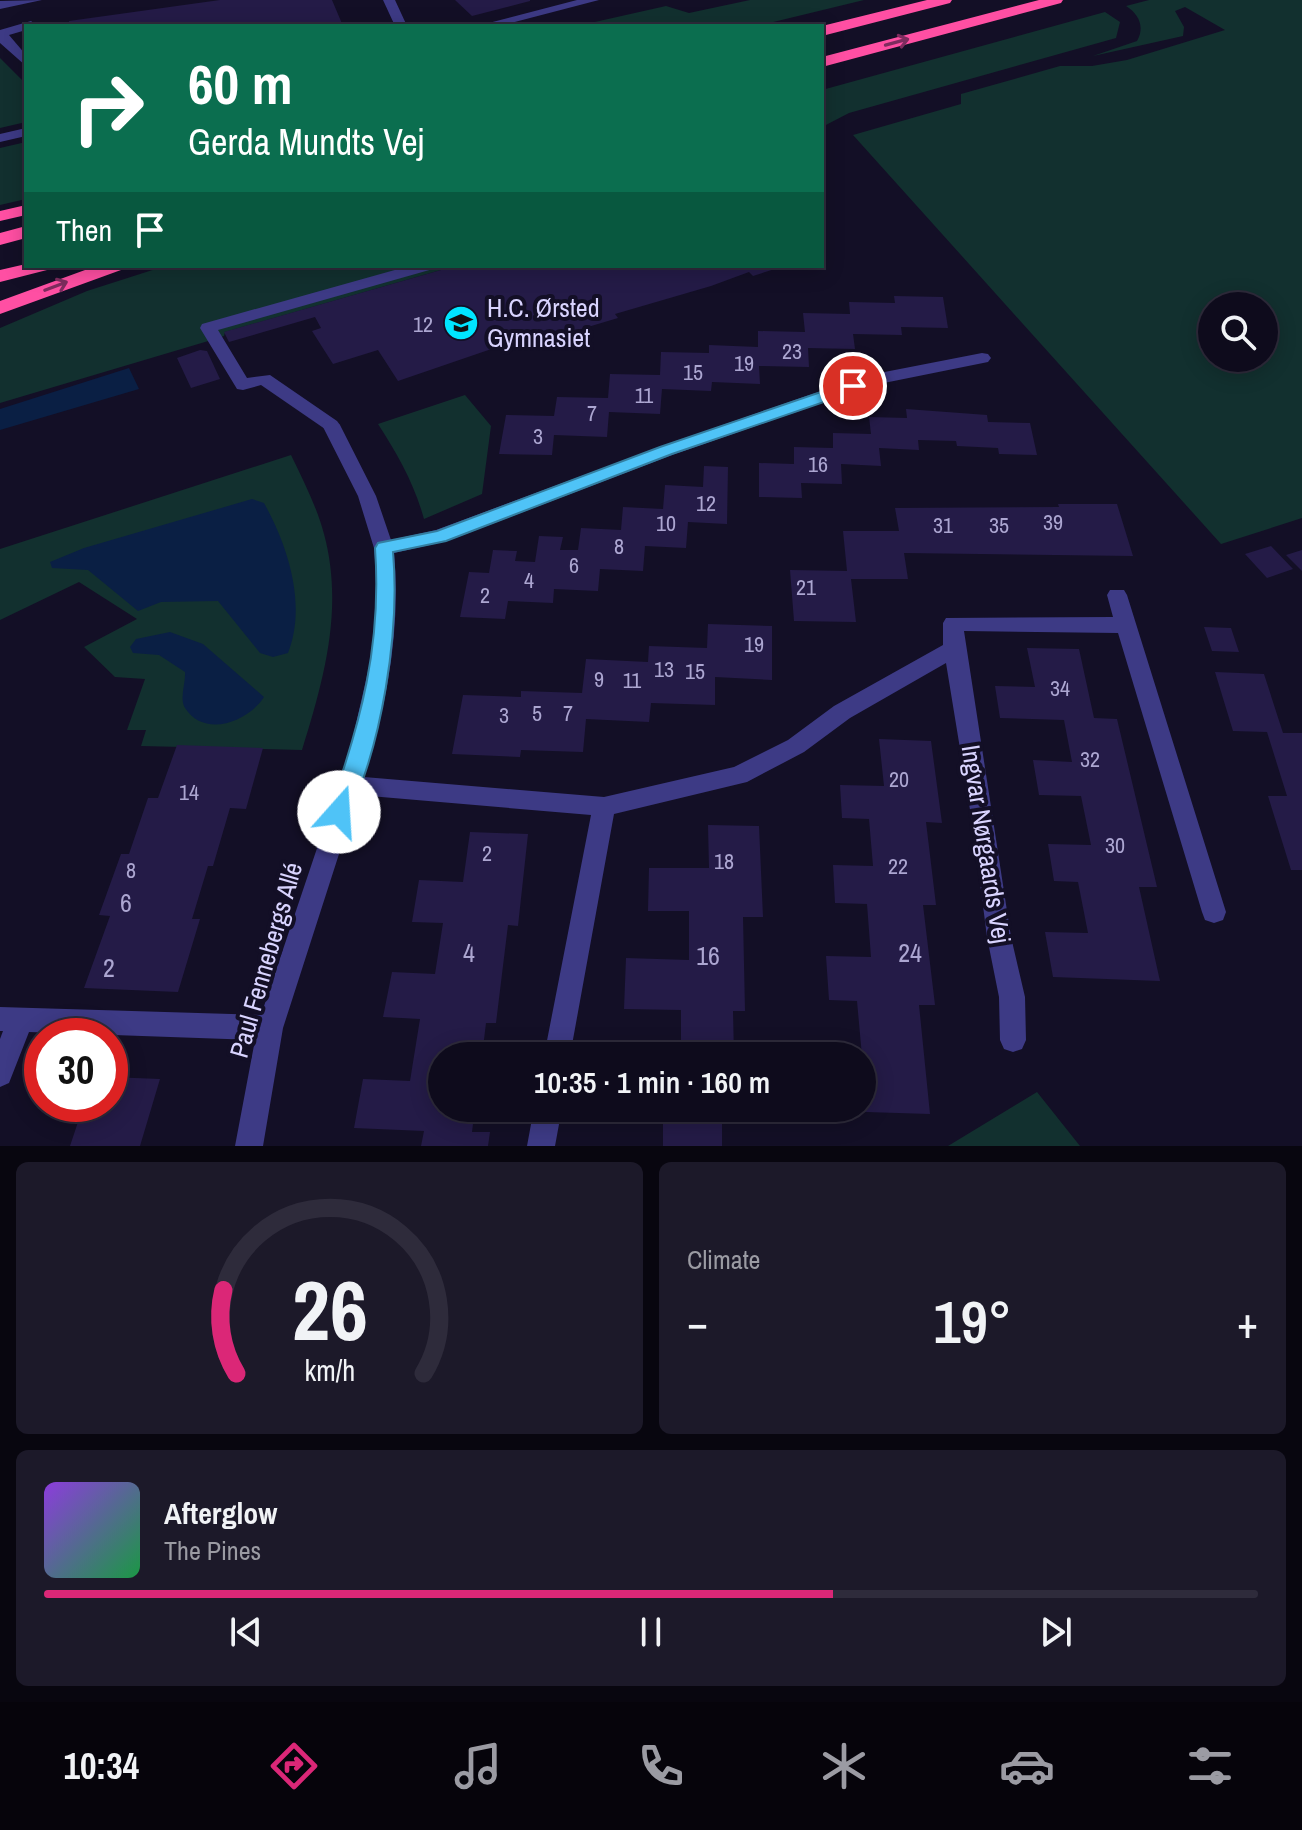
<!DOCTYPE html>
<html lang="en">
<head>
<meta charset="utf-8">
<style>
  body { margin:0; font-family:"Archivo Narrow",sans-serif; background:#1c1929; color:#f1f3f6; height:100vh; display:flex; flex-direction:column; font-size:30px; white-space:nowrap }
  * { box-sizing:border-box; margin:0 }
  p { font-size:26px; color:#9b9ba3 }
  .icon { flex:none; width:44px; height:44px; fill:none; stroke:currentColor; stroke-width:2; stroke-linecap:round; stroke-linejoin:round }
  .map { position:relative; height:1146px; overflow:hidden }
  .details { display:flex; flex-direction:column; gap:16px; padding:16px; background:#08060f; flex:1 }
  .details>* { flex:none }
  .banner { position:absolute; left:24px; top:24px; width:800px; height:244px; border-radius:0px; box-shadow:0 4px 20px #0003,0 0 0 2px #2e2b3b; background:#0b6e4f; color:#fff; overflow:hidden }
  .buttons { position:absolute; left:1198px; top:292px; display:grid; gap:16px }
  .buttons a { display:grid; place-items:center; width:80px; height:80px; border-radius:50%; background:#0e0b1c; box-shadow:0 4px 20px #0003,0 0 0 2px #2e2b3b; font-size:40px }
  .speed { position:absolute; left:24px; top:1018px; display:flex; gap:16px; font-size:40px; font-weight:700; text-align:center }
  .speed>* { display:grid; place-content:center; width:104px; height:104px; border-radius:50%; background:#0e0b1c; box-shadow:0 4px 20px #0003,0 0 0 2px #2e2b3b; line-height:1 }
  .speed .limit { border:12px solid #d22; background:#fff; color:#111 }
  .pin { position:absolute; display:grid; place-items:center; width:68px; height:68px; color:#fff; margin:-34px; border:4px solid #fff; border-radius:50%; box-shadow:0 2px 8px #0007 }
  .me { position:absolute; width:88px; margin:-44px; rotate:19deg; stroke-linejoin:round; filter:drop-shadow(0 0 6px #0008) }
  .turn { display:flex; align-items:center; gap:28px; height:168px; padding:0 32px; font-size:36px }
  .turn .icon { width:104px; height:104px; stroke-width:2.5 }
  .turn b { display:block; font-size:56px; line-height:68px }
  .then { display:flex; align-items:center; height:76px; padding:0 32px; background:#0003; gap:16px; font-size:30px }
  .big { font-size:60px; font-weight:600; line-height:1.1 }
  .details .card { flex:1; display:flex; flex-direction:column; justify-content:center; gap:12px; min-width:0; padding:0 28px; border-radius:12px; background:#1c1929 }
  .details .dial { align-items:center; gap:0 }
  .dial svg { height:208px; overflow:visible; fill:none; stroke:#2e2b3b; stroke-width:7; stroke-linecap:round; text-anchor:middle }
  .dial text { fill:#f1f3f6; stroke:none }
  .song { display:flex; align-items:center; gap:24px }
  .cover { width:96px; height:96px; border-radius:12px; background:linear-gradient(135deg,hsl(270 70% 55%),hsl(140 70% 35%)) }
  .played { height:8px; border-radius:4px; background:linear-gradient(90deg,#db2777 65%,#2e2b3b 65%) }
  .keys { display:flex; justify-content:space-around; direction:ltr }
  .heat { display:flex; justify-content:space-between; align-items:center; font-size:44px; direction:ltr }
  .details .tiles { flex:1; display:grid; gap:16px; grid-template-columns:1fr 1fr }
  .card:last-child { grid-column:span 2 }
  .trip { position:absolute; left:428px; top:1042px; width:448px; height:80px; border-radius:40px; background:#0e0b1c; box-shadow:0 4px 20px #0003,0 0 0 2px #2e2b3b; font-weight:600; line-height:80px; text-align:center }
  .tabs { display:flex; height:128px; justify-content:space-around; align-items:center; background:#06040b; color:#9b9ba3 }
  .tabs .icon { width:56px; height:56px }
  .tabs .active { color:#db2777 }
  .tabs b { font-size:36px; color:#f1f3f6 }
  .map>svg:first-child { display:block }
  .green { fill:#12302f; fill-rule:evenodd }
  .water { fill:#0a1f44 }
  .building { fill:#241b47 }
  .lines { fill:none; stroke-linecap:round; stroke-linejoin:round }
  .service { fill:#3d3a85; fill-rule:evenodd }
  .minor { fill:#3d3a85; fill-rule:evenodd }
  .tertiary { fill:#3d3a85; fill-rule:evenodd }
  .motorway { fill:#ff4fa3; fill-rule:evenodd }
  .oneway { stroke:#7d2c5e }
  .route { fill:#4fc3f7; stroke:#337fa1; stroke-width:2 }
  .labels { text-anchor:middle; stroke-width:8; stroke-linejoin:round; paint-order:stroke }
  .number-label { font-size:22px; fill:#aca6d1 }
  .poi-label { font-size:26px; fill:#d9d4ff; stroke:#130f26; text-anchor:start }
  .street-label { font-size:26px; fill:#d9d4ff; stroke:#130f26 }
  .near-number-label { font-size:26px; fill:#aca6d1 }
</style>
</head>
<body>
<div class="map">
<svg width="1302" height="1146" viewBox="0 0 1302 1146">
  <rect width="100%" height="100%" fill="#130f26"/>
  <path class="green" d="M750,0H864L757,26H577L666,6L689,13Z
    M1149,0H1302V518L1221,544L853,135L961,104V94L1060,66H1092L1127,60L1225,30L1185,7L1175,11L1184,27L1183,36L1093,56L1137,41C1145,27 1139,14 1126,6ZM1212,306H1264V358H1212Z
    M1105,12L1120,22L1116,38L849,113L822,127V90Z
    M0,58L26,84V122L0,128Z
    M26,142V199L0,205V148Z
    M165,266H455L225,332L224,336L215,339L0,403V328L87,291Z
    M465,395L491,426L482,494L424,519C414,483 398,455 378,424Z
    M291,455C303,480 317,507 324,534C344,608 324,679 302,750L141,746L146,730H127L145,679L115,677L84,647L137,619L79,582L0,620V549Z
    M1037,1092L1080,1146H948Z"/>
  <path class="water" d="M129,368L139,389L0,430V409Z
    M252,499L264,503C288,546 307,605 288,653L273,657L260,653L218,601L161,602L138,611L88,570L52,568L50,562L84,548Z
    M170,632L203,644L264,697C249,721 205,739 185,708C179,698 186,683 185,672L159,655L133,653L130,647L136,639Z"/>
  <path class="building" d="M220,0H332L343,26H69V21Z
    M455,0H530V1L472,16Z
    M455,266H781V267L753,276L749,272L711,286L615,314L618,318L511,350L506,344L398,381L378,350L333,364L312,331L321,328L315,317L229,342L224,332Z
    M894,296L943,297L948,328L901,327L902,335L853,334L855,349L808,348L809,367L759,366L760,384L712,382L711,391L662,389L660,414L609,412L607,437L554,435L552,455L499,454L506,415L554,416L557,397L608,398L610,374L660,375L661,352L709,353V345L758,347V331L805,332L803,313L850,314L849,302L895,303Z
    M200,350L207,351L220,379L191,388L177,358Z
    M906,409L987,415L988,422L1030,423L1037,455L999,454L998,448L957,446L956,441L918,440L919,450L879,448L881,466L841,464L842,484L801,483L802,498L759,497V463L794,464V447L833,448V433L871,434L869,417L907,418Z
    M704,466L728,467L727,524L688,522L686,548L645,546L643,571L600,569L598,591L554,589L553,603L508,601L505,619L460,617L469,572L489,573L493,550L517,551L515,561L535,562L539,536L563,537L560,550H578L581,528L621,530L623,507L663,509L665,485L703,487Z
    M1058,504H1117L1133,556L904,553L908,579H851L856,622L794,621L790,570L847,571L843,531H899L895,508L1059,507Z
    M1271,546L1293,569L1267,578L1245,554Z
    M1302,550V571L1286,555Z
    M708,624L772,626V680L715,677V705L651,703L649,722L586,719L583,752L521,750L520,757L452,754L463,695L521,697V691L582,693L586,659L648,662L649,646L707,648Z
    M1204,627L1231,628L1239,652L1212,651Z
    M1027,648L1079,649L1094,718L1117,719L1157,887H1139L1160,981L1053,977L1045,932L1088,933L1078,882L1054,881L1048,844L1091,845L1081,796L1039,795L1033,760L1072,762L1064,720L1000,718L995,686L1035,687Z
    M1215,672L1264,674L1283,733H1302V870H1291L1268,796H1287L1267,732L1233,731Z
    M879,739L931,741L942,823L926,822L936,905H923L935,1005H919L930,1114L834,1111V1108H862V1056L857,1001L829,1000L826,956L871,957L867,904L835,903L833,865L873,866L869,819L842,818L840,785L884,786Z
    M177,745L263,748L246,809L230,808L213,866H208L192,919H200L178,992L84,988L110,916L99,915L121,854H129L148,798H158Z
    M708,825L759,826L763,917H743L745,1011H733L734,1056H681V1010L624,1009L626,958L689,960V911H648L649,868H709Z
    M470,832L528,834L518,926L508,925L496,1023H486L482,1056H442V1108H475L472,1132H490L488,1146H421L424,1131L354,1128L363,1079L410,1081L420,1019L383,1017L392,972L435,974L443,923L412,922L419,880L463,882Z
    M110,1077L160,1079L140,1146H70L84,1104H110Z
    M609,1108H735V1117H722V1146H663V1115L609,1114Z"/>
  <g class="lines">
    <path class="service" d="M383,0H395L407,26H395Z
      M577,0H599L499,26H477Z
      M31,21L37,26H26V30L9,35L26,55V66L0,43V30Z
      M26,128V136L0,142V134Z
      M409,266H435L433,269L218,330L247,378L270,375L337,421L340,425L337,429H325L261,385L243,390L237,389L200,328L202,324Z"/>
    <path class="minor" d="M982,353L988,354L991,358L988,362L874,385L672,455L447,541L394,553C401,628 387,705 364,777L604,797L734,767L788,740L834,706L943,645V623L946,618L1113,617L1107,595L1110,590H1124L1127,595L1226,912L1223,920L1214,923L1205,920L1202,912L1118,633L964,631L1011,937L1025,997L1026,1040L1022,1049L1013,1052L1004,1049L1000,1040L999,997L987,937L973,828L946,663L850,718L804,752L747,782L614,814L570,1056H544L591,815L358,795L283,1028L263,1146H235L255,1040L29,1032L9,1083L0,1087V1039L3,1031H0V1007L261,1015L350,750L374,645L377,583L374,548L358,496L322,425L325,421L331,419L340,425L376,496L391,540L436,530L660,447L864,376Z
      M534,1108H562L555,1146H527Z"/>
    <path class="tertiary" d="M42,0L0,9V1Z"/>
    <path class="motorway" d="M927,0H952L950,3L822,36V26Z
      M1039,0H1063L1061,3L822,67V57Z
      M26,205V215L0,221V211Z
      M26,226V238L0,245V233Z
      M26,264L50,266L47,270L0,282V270Z
      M96,266H124L121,270L0,314V301Z"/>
  </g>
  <defs><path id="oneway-shaft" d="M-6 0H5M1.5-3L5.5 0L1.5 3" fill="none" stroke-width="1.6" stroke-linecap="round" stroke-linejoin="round" transform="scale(2)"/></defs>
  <g class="oneway">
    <use href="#oneway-shaft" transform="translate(897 42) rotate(-15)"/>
    <use href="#oneway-shaft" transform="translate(56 286) rotate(-21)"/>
  </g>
  <path class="route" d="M853,381L861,386L859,390L672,454L446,541L393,552C400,632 382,746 347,818L339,820L332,818L329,812C361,722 382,644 375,548L378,543L437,531L660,447Z"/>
  <defs>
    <g id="university-disc" transform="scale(1.8)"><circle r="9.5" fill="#00e5ff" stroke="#130f26"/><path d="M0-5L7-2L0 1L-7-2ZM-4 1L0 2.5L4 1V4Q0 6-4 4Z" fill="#111"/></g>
  </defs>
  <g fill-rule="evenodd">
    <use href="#university-disc" x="461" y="323"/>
  </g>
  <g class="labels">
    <g class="number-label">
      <text x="423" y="332">12</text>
      <text x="792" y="359">23</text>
      <text x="744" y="371">19</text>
      <text x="693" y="380">15</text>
      <text x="644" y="403">11</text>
      <text x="592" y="421">7</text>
      <text x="538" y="444">3</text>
      <text x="818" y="472">16</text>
      <text x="706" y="511">12</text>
      <text x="1053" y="530">39</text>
      <text x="666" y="531">10</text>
      <text x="943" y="533">31</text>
      <text x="999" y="533">35</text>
      <text x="619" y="554">8</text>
      <text x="574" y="573">6</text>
      <text x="529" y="588">4</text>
      <text x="806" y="595">21</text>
      <text x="485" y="603">2</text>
      <text x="754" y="652">19</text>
      <text x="664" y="677">13</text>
      <text x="695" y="679">15</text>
      <text x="599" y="687">9</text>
      <text x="632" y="688">11</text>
      <text x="1060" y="696">34</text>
      <text x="537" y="721">5</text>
      <text x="568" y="721">7</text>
      <text x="504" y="723">3</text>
      <text x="1090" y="767">32</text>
      <text x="899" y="787">20</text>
      <text x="189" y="800">14</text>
      <text x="1115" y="853">30</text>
      <text x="487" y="861">2</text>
      <text x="724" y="869">18</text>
      <text x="898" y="874">22</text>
      <text x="131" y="878">8</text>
    </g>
    <g class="poi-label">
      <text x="487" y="317">H.C. Ørsted<tspan x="487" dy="30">Gymnasiet</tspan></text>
    </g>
    <g class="street-label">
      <text transform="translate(986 844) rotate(81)" y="9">Ingvar Nørgaards Vej</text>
      <text transform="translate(266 960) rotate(-74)" y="9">Paul Fennebergs Allé</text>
    </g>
    <g class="near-number-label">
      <text x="126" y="912">6</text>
      <text x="469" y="962">4</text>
      <text x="910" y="962">24</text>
      <text x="708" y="965">16</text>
      <text x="109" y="977">2</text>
    </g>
  </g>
</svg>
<div class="buttons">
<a><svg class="icon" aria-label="search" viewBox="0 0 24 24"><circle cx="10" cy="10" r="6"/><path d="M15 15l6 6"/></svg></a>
</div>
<div class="speed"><div class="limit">30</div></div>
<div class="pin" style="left:853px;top:386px;background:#d93025"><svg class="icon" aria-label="arrive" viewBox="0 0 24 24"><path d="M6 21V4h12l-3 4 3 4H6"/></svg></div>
<svg class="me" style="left:339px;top:812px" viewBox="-20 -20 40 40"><circle r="19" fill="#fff"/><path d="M0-13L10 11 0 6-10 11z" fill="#4fc3f7"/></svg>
<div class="trip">10:35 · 1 min · 160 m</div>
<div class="banner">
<div class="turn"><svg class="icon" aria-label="right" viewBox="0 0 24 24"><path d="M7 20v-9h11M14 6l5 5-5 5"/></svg><div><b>60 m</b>Gerda Mundts Vej</div></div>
<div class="then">Then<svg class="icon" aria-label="arrive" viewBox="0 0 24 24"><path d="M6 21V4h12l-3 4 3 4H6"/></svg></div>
</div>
</div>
<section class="details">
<div class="tiles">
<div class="card dial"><svg viewBox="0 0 100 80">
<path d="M14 69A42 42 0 1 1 86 69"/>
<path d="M14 69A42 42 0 0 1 9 37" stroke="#db2777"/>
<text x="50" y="56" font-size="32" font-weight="700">26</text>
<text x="50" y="72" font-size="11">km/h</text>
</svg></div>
<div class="card"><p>Climate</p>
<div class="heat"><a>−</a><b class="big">19°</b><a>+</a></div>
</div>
<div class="card">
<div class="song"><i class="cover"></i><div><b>Afterglow</b><p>The Pines</p></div></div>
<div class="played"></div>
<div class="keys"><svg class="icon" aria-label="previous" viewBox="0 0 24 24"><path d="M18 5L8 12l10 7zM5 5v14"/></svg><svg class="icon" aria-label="pause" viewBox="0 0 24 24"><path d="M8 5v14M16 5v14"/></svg><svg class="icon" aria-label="next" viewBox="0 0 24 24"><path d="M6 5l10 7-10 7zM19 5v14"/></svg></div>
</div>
</div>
</section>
<nav class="tabs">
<b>10:34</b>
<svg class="icon active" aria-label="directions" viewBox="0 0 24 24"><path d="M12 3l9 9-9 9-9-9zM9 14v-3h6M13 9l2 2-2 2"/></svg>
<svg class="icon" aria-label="music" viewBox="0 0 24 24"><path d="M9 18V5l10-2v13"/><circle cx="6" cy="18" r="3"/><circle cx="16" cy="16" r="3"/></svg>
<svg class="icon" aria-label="phone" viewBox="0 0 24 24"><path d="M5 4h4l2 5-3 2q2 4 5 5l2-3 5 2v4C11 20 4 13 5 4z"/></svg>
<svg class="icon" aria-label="climate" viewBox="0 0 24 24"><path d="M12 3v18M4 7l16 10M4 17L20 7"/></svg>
<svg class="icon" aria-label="car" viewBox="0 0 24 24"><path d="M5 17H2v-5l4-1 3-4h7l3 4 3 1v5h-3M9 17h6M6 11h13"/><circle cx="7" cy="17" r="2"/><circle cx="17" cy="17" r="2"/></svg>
<svg class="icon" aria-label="filters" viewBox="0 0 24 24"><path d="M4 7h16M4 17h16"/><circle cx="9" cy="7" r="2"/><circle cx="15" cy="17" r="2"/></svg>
</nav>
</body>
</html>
